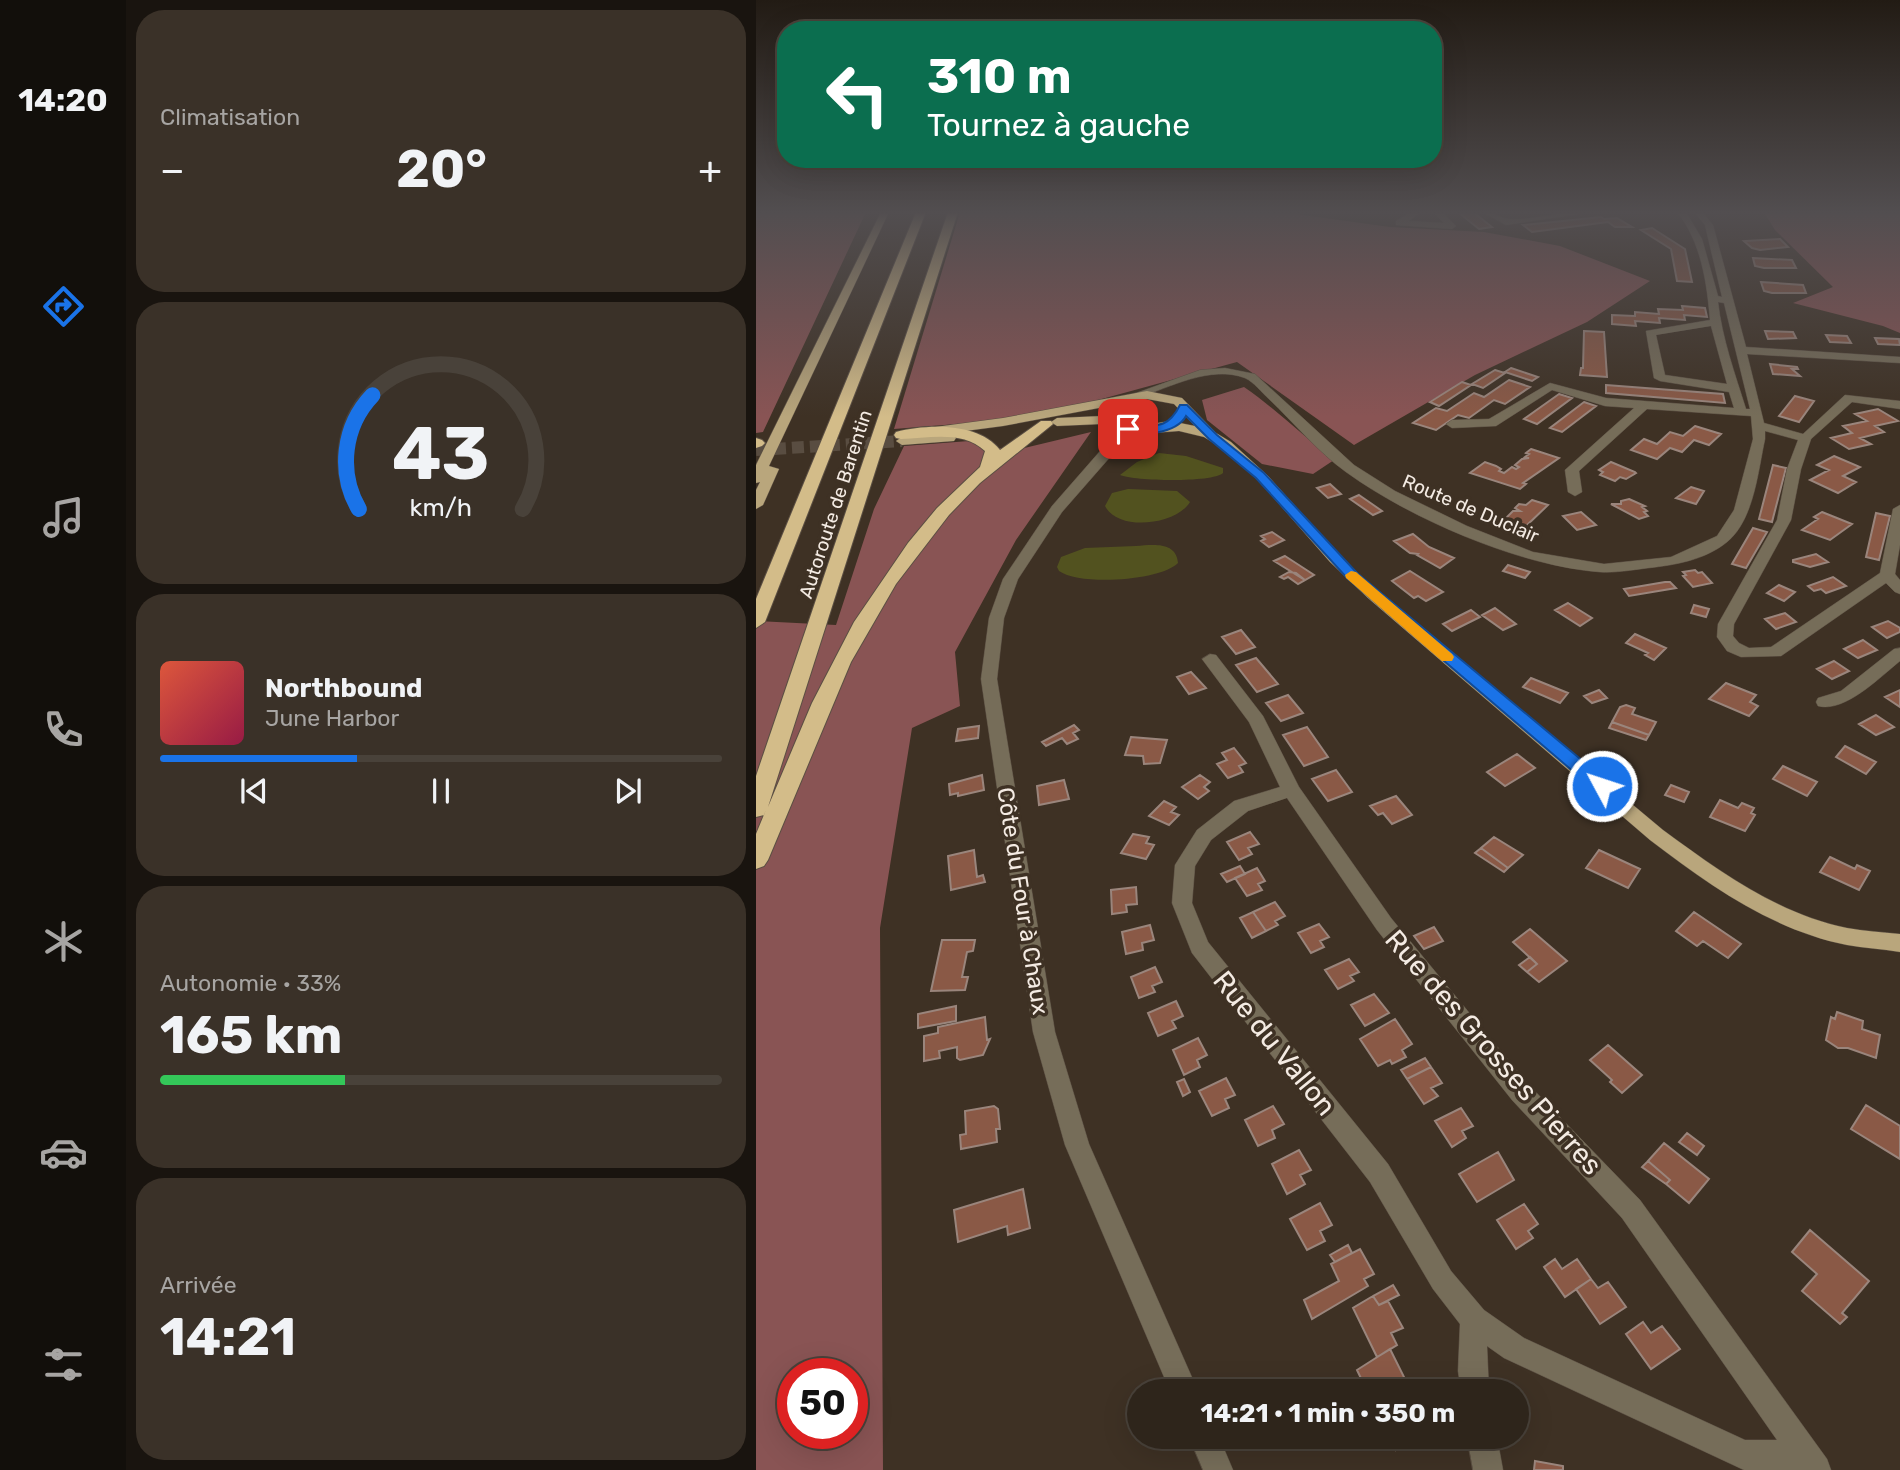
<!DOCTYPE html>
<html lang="fr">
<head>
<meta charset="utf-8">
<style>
  body { margin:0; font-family:Rubik,sans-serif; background:#3a3128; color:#f1f3f6; height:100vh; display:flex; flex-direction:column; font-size:26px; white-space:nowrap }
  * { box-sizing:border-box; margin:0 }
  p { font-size:23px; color:#a7a5a3 }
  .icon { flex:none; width:38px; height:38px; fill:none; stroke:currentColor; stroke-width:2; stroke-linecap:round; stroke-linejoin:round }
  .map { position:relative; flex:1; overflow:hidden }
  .side { display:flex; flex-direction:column; gap:10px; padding:10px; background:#19140f; width:630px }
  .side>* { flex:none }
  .top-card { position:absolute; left:21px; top:21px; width:665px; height:147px; border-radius:28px; box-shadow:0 7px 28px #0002,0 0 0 2px #49423a; background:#0b6e4f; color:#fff; overflow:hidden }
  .speed { position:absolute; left:21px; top:1358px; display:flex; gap:14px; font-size:35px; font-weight:700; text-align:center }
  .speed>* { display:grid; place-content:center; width:91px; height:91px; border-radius:50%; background:#2e251b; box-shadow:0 7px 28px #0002,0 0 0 2px #49423a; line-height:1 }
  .speed .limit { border:10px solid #d22; background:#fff; color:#111 }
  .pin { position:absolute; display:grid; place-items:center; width:60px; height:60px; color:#fff; margin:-30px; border-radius:14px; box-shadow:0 4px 10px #0006 }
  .me { position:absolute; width:77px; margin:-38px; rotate:310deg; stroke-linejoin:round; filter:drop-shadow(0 0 5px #0008) }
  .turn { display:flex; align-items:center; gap:24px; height:147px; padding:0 35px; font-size:32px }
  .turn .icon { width:91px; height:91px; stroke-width:2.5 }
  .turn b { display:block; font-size:49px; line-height:60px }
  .big { font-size:52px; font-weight:700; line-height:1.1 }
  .side .widget { flex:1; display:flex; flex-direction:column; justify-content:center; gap:10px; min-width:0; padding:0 24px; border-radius:28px; background:#3a3128 }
  .side .dial { align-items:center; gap:0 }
  .dial svg { height:182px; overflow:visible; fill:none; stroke:#49423a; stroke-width:7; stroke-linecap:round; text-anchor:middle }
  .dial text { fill:#f1f3f6; stroke:none }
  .song { display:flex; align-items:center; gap:21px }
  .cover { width:84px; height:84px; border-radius:10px; background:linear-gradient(135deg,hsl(10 70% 55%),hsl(340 70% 35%)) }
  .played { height:7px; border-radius:4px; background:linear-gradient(90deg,#1a73e8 35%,#49423a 35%) }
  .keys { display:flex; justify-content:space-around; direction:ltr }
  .heat { display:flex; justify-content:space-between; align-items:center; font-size:38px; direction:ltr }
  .charge { height:10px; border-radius:5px; background:linear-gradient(90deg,#34c759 33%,#49423a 0) }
  .trip { position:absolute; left:371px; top:1379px; width:402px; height:70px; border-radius:35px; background:#2e251b; box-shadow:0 7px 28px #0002,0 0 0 2px #49423a; font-weight:700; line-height:70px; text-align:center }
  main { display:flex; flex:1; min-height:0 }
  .dock { display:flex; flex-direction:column; width:126px; justify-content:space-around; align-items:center; background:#120f0b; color:#a7a5a3 }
  .dock .icon { width:49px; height:49px }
  .dock .selected { color:#1a73e8 }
  .dock b { font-size:32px; color:#f1f3f6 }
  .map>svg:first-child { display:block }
  .forest { fill:#895454; fill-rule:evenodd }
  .water { fill:#52521f }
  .building { fill:#8a5946; stroke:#9a857c; stroke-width:2 }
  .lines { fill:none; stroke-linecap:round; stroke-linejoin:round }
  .major-tunnel { stroke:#594d41; stroke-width:12; stroke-dasharray:12 6; stroke-linecap:butt }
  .minor-casing { stroke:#5b4f43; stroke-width:1 }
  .major-casing { stroke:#5b4f43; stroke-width:1 }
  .highway-casing { stroke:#5b4f43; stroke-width:2 }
  .minor { fill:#766d59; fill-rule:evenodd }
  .major { fill:#b9a67c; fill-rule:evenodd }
  .highway { fill:#d3bc89; fill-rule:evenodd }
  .route { fill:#1a73e8; stroke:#114b97; stroke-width:2 }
  .slow { fill:#f59e0b }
  .labels { text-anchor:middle; stroke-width:7; stroke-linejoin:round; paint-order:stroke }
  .far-street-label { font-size:19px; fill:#f4ebe3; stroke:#3e3124 }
  .street-label { font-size:23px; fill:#f4ebe3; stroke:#3e3124 }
  .near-street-label { font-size:28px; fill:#f4ebe3; stroke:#3e3124 }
</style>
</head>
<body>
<main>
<nav class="dock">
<b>14:20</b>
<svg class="icon selected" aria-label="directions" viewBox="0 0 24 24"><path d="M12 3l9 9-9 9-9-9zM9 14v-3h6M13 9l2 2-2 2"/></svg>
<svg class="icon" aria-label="music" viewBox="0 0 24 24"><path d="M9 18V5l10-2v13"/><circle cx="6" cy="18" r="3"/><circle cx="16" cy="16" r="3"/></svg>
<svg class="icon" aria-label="phone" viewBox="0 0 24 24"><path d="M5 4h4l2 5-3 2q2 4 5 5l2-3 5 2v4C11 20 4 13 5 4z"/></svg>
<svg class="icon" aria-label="climate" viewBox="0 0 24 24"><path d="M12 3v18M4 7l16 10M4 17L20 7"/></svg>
<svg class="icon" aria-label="car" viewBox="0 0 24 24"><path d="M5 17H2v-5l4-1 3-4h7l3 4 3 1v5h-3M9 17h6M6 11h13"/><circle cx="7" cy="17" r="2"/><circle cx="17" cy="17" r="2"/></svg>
<svg class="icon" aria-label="filters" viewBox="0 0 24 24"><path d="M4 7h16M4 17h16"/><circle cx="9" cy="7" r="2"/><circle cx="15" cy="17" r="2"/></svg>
</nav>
<section class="side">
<div class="widget"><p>Climatisation</p>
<div class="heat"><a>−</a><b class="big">20°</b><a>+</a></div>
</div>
<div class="widget dial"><svg viewBox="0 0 100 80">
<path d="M14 69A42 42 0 1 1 86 69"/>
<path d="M14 69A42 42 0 0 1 20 19" stroke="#1a73e8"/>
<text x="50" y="56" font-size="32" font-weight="700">43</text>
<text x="50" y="72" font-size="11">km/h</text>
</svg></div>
<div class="widget">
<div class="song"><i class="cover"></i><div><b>Northbound</b><p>June Harbor</p></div></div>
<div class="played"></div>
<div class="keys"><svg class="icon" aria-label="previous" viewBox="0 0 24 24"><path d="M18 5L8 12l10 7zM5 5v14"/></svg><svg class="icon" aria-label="pause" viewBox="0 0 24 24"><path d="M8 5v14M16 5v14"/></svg><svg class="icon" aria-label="next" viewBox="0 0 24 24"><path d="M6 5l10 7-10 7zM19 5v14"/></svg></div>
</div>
<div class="widget"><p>Autonomie · 33%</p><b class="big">165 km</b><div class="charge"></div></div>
<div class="widget"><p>Arrivée</p><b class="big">14:21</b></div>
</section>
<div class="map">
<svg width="1144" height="1470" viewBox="0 0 1144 1470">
  <rect width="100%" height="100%" fill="#3e3124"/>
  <path class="forest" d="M0,212H110L7,432L0,433Z
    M204,212H525L634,227L728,232L804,246L894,281L831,322L719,375L598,445L481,362L313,408L226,422L138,429Z
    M1008,212H1144V333L1127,326L1037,303L1077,287L1019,230Z
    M488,387C520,409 547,436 578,460L557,474L506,464L451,420L446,400Z
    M335,432L260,540L199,652L204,706L156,728L124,928L127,1470H0V621L80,625L118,509L148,446L213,441L256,451ZM37,1374H96V1433H37Z"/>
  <path class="water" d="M403,453L430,456L467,468V473C456,483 378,481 364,475L381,462Z
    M372,489L421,491L434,502C420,525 362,532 349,506L356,493Z
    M380,546C397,545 420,541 422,563C404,581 324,586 303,571L301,567L305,557L329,548Z"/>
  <path class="building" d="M702,212H717L736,227L723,229Z
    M845,217L848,219L861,218L876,227H859L852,222L776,232L767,225Z
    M896,228L929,249L936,282L921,281L915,249L885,230Z
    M1024,239L1032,247L1004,250L996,248L988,241Z
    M997,258L1036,260L1040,268H1008L999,266Z
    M1005,282L1047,285L1050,293H1016L1008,291Z
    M926,306L949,308L951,317L928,315L929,320L903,318L904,323L879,321L880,326L856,324V315L879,316V312L903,314L902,309L927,310Z
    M828,331L848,332L851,377L824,375L825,368H827Z
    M1009,331L1037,332L1040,338L1012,339Z
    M1070,335L1091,336L1095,343L1074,342Z
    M1119,338L1143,339L1144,345L1122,344Z
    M1014,364L1041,367L1042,369H1036L1044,376L1017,374Z
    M755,368L782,377L776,381L749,372Z
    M739,370L749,373L727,388L716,384Z
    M753,380L774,387L749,404L738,400L713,418L702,415L680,430L657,423L680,408L691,411L718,393L728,397Z
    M706,382L715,385L683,406L674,402Z
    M850,385L967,394L969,403L850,393Z
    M803,394L816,398L781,424L768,419Z
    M1039,396L1058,401L1043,422L1023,416Z
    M828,402L840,406L806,432L794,428Z
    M1122,409L1142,421L1119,426L1128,432L1104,438L1115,444L1093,449L1075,438L1096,433L1087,426L1111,421L1099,414Z
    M939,426L965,434L953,445L938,440L926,452L914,448L901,459L875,450L888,439L901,444L914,432L927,436Z
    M775,449L803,458L767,483L770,484L764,489L714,473L729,462L740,466L745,469L743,471L748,473L756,467L760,469L763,467L759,465L766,459L773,458L769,457L773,454L770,453Z
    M1078,456L1104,467L1087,476L1100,482L1082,493L1054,480L1073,470L1061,465Z
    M855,462L879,472L880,473L870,479L864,477L859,481L844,475L847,472L843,470Z
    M1017,465L1030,468L1016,522L1003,519Z
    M574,484L585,494L572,498L561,488Z
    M935,487L948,491L940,504L920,498Z
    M603,495L616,504L626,511L617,515L594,499Z
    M873,499L889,506L886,507L891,511L888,512L892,516L883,519L855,504H865V501Z
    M776,500L792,505L770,526L749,519L757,511H764L759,508L763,504L770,505Z
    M825,512L840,525L821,530L807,516Z
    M1066,512L1096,524L1074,540L1046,530L1062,519L1058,517Z
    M1120,513L1134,516L1123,560L1110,557Z
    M997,528L1011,532L990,568L976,564Z
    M516,532L528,540L513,547L505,541L509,539L505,536Z
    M657,534L673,547L698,558L684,568L661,555L662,554L654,553L638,541Z
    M1060,554L1072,562L1054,567L1037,562V560Z
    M529,556L549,569L558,575L549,580L518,561Z
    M752,565L774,572L769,578L747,571Z
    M939,570L942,573L946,572L956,583L937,587L927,576L930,575L927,572Z
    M654,571L687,592L670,601L662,596L658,598L636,581Z
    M533,572L540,573L549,580L542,584L532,577L528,579L524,577Z
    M1077,577L1090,586L1070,593L1065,589L1058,591L1052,586Z
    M909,582H914L920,588L873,596L868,589Z
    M1023,585L1039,592L1028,601L1011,593Z
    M812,603L836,618L824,626L799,610Z
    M938,605L953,609L950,617L935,613Z
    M739,608L760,624L747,630L726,615Z
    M715,610L724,617L696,631L687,624Z
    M1029,613L1040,622L1020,629L1009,619Z
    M1132,621L1144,628V632L1131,638L1116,627Z
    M485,630L499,647L480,654L466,637Z
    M879,634L910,648L898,660L889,655L892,653L870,643Z
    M1107,640L1121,650L1102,658L1088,649Z
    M500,658L522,684L501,692L480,665Z
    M1078,661L1093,671L1076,679L1061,669Z
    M435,672L450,688L433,694L421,677Z
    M775,678L812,693L804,703L767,687Z
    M970,683L1000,695L994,702L1002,706L993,716L953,699Z
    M843,690L851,698L836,703L828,696Z
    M1144,690V707L1129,697Z
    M532,695L547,713L525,721L510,703Z
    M870,705L879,708L876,714L900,722L893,735L856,722L864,707Z
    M1120,715L1138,727L1120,735L1103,724Z
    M856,722L893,735L890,740L853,728Z
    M318,725L323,730L317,733L322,739L311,744L306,738L290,746L286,742Z
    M223,726L222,738L200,741L202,729Z
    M551,727L572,757L548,766L527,735Z
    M375,737L411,740L404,763L388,764L387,756L369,755Z
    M1089,746L1120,762L1110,774L1080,757Z
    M478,748L490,763L483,766L487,772L472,778L461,764L471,760L466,753Z
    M761,754L779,768L749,786L731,772Z
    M1027,766L1061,782L1051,796L1017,779Z
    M580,770L596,792L572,801L556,779Z
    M226,775L228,790L202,796V793L194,795L193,784Z
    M444,775L454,782L448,787L453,791L442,799L426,787Z
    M308,780L313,799L283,805L281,786Z
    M915,785L933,792L928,802L909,795Z
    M640,796L656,815L636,824L627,813L622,815L614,806Z
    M964,800L982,808L986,803L998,808L995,813L999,815L989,831L954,817Z
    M408,801L420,807L415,812L423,815L413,825L393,816Z
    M494,832L503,844L492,848L496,854L483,860L471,842Z
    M377,834L393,837L390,843L398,845L390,859L365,853Z
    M738,837L767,855L752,868L725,848Z
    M725,848L752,868L748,872L719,853Z
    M218,850L221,877L227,875L229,882L195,890L192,856Z
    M843,850L884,869L872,888L830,868Z
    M1074,857L1099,869L1101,865L1114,871L1103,890L1064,872Z
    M484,866L489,874L471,882L465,874Z
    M501,868L509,881L502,884L506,890L491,896L479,878Z
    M380,887L381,904L370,905L371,912L356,914L355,890Z
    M519,902L529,916L519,921L522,925L510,931L497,912Z
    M497,912L510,931L496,938L484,918Z
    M938,912L985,944L972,958L947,941L941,946L920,931Z
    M563,924L573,937L564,941L568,947L555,953L542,933Z
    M394,925L398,940L386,943L387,950L370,954L366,932Z
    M678,927L687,941L668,949L658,936Z
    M774,929L811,961L783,982L771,972L781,964L757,942Z
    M186,940H219L217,951L211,952L206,977H212L209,990L175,991Z
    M774,957L781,964L771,972L763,965Z
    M593,959L603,972L594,976L598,981L582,989L569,970Z
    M399,967L406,982L396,986L399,992L383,998L375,977Z
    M618,994L633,1013L609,1026L595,1005Z
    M420,1001L427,1016L416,1021L420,1028L402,1036L392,1013Z
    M200,1006V1021L162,1028V1014Z
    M1081,1012L1107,1021L1106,1029L1124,1035L1120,1058L1092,1048H1082L1070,1040L1075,1017L1079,1019Z
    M229,1017L231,1040L234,1039L227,1055L204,1060L201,1058V1047L183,1051L184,1058L168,1061V1036L182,1033V1027Z
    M639,1019L656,1044L646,1050L650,1057L636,1064L634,1060L622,1066L604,1039Z
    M442,1038L451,1055L441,1060L444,1067L428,1075L417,1050Z
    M852,1045L886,1075L866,1093L854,1082L856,1080L834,1060Z
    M669,1058L675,1067L651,1079L645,1070Z
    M675,1067L686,1083L675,1088L682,1096L668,1104L651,1079Z
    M470,1078L479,1095L469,1099L473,1108L456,1116L443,1091Z
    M428,1079L434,1092L427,1096L421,1082Z
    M1110,1105L1144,1126V1159L1095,1129Z
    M238,1106L242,1109L244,1129H240L241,1142L205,1149L204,1135L210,1134L209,1111Z
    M517,1106L528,1124L516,1130L519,1138L502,1146L489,1120Z
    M705,1108L717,1126L706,1131L710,1138L696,1147L679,1121Z
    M931,1133L948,1146L941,1155L923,1142Z
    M908,1143L953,1179L933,1203L910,1184L914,1180L892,1161Z
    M543,1150L555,1170L544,1175L549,1184L531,1194L516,1164Z
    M742,1152L758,1180L721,1202L703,1174Z
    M892,1161L914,1180L910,1184L886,1167Z
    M267,1189L274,1228L252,1235L251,1226L202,1242L198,1210Z
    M564,1203L576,1225L564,1231L569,1241L551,1250L534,1219Z
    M768,1204L782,1224L772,1231L777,1238L760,1249L741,1220Z
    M1054,1230L1113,1281L1086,1313L1091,1317L1084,1324L1046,1291L1061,1274L1036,1252Z
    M592,1245L596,1253L579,1262L574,1255Z
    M604,1249L618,1274L608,1279L612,1286L556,1319L548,1300L583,1281L575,1264Z
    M799,1259L806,1269L821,1259L835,1279L809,1297L788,1267Z
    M835,1279L842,1288L852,1282L870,1307L844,1324L820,1289Z
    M637,1285L643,1295L623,1305L617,1296Z
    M617,1296L623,1305L632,1301L647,1328L635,1333L641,1345L621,1357L597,1308Z
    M887,1322L895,1333L906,1326L924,1349L895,1369L870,1334Z
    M634,1349L648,1377L632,1386L635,1391H611L601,1370Z
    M634,1437H660L640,1450Z
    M779,1461L807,1466V1470H778Z"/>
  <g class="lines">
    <path class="major-tunnel" d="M0,450L146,441"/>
    <g class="minor-casing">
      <path id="minor" d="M655,212H665L653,221L688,223L677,212H686L700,226L696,229L640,225V221Z
        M727,212C737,211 743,218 753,219C776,221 809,210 836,212L750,225Z
        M921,212H930L946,239L962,296L966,297L949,225L938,212H946L957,225L990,347L1144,357V363L991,354L1008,423L1047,434L1089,395L1144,401V409L1096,402L1055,439L1045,469L1035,520L978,624L977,636L983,643L993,648L1015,647L1124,573L1137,509L1144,505V545L1139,574L1144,580V594L1139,592L1130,583L1025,656L985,657L971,651L961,637L962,624L1021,520L1031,469L1042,440L1009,431V439C1002,471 998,520 971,542C949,560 919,565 892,568C876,570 859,573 844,572C764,566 655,519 590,472C562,452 538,423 513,399C506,393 498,382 489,378C455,365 414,387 382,398L372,396L444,370L469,368L499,374L598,465L639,491L711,526L777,552L848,564L915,557L961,536L978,510L997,439L995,416L891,409L823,471L826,492L819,496L812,492L809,470L878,408L849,406L796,390L740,426L696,428L690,424L696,420L733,419L794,383L850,398L978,408L973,392L904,381L898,378L890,331L954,320C951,283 945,241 921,212ZM962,302L968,303L994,409H990C979,374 966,338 962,302ZM955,326L971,384L909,375L900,335Z
        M372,425L376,426V432L306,512L262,579L248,618L241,679L299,1032L333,1144L442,1391H414L309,1145L277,1032L225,679L233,618L247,579L296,506L352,442Z
        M1144,648V661C1124,677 1089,713 1062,706L1060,702L1062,698L1085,691L1138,649Z
        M454,654L460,655L507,716L543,787L635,918L772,1084L884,1200L1071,1459L1075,1470H988L748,1358L731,1346L733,1391H705L702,1371L704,1324L677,1289L614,1182L436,953L416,903L419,865L441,830L478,801L524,787L493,722L446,659ZM531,798L621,930L756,1100L866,1218L1021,1440H989L768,1338L728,1310L695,1271L632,1164L452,942L436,903L439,866L455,840L492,811Z
        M433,1437H463L477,1470H447Z
        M711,1437H741L747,1470H717Z"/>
    </g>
    <g class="major-casing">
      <path id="major" d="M125,212H133L13,466L23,469L7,505L0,509V490L4,482L0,483V465Z
        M391,391L426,398L460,433L475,442L512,476L584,556L622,592L907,830C963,871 1022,914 1091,928C1108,931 1126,932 1144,934V952C1126,949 1108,948 1091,945C1016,930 953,885 894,840L612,598L574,562L503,481L466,448L448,437L423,431L383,434L346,424L301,426L295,422L301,418L346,416L383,426L414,421L439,426L418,404L391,399L247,426L179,435L173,431L179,427L247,418Z
        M194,434L200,438L198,441L146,445L140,441L146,437Z"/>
    </g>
    <g class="highway-casing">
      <path id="highway" d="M160,212H170L9,622L0,628V599Z
        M192,212H202L12,807L56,703L98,622L152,543L181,508L224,467L229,451C207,430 173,438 145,439L140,438L138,435L140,432C171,424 222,422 244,450L285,421H295L297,424L224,483L193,515L140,584L95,662L12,860L8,866L0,869V834L10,810L8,815L0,817V776Z
        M0,438L6,440L9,443L6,446L0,448Z"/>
    </g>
    <use href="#minor" class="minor"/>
    <use href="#major" class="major"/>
    <use href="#highway" class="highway"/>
  </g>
  <linearGradient id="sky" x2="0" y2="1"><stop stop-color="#221b14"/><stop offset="0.51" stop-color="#524e50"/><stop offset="1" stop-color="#524e50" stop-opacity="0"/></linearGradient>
  <rect width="1144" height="417" fill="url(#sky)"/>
  <path class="route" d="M424,405H431L461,435L508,473L601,573L852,782L854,786L852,791H840L591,578L500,478L453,439L430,416C421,433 381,439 366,429C386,415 406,441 424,405Z"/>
  <path class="slow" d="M595,571L600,572L696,654L698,657L696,661H686L590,578L589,575Z"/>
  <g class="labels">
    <g class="far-street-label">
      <text transform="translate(79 504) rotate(-72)" y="7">Autoroute de Barentin</text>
      <text transform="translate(715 508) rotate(23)" y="7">Route de Duclair</text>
    </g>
    <g class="street-label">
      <text transform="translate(267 901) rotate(81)" y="8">Côte du Four à Chaux</text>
    </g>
    <g class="near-street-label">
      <text transform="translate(519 1043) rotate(51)" y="10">Rue du Vallon</text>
      <text transform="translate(738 1052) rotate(49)" y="10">Rue des Grosses Pierres</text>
    </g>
  </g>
</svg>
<div class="speed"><div class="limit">50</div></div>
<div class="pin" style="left:372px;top:429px;background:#d93025"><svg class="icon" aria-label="arrive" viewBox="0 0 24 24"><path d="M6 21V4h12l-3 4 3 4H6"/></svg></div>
<svg class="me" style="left:846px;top:786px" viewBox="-20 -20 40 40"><circle r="17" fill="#1a73e8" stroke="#fff" stroke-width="3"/><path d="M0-11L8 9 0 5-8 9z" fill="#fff"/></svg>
<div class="trip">14:21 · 1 min · 350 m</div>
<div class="top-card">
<div class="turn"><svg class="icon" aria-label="left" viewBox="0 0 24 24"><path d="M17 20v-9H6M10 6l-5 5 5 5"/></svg><div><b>310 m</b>Tournez à gauche</div></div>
</div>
</div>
</main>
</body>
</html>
